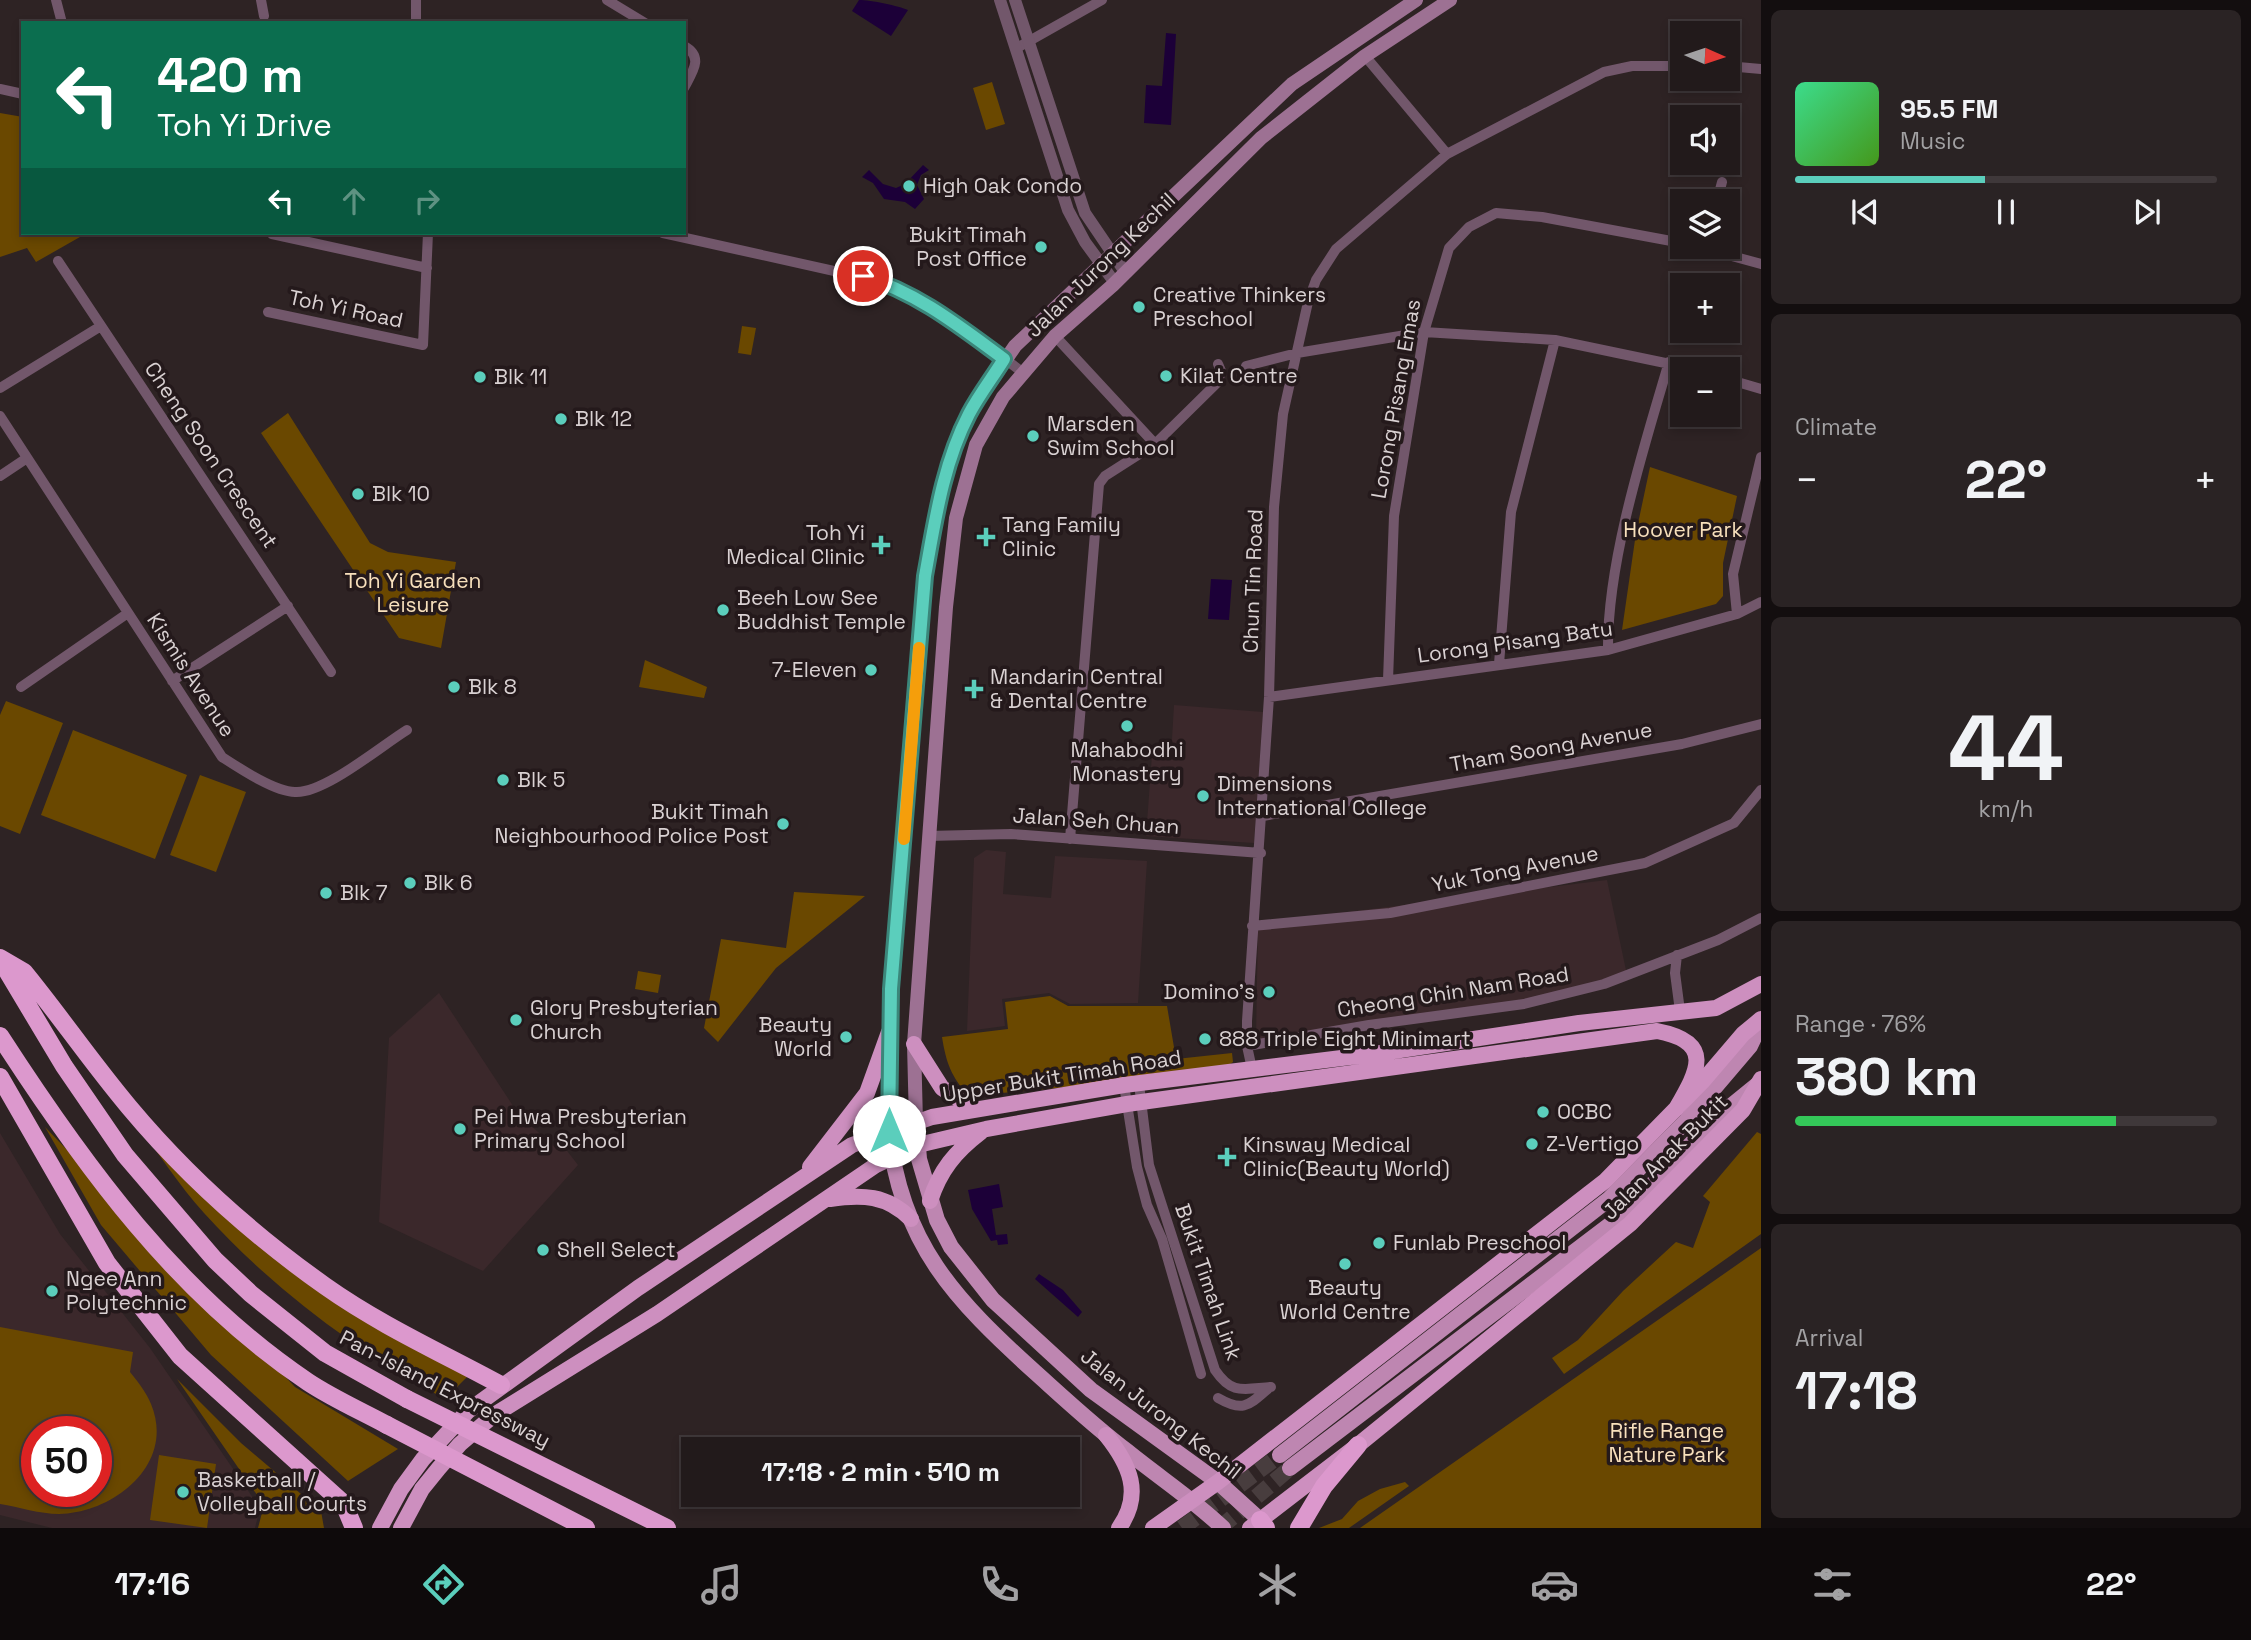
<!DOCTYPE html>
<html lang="en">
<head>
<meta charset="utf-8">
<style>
  body { margin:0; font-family:"Space Grotesk",sans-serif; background:#2a2324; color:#f1f3f6; height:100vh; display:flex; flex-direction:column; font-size:26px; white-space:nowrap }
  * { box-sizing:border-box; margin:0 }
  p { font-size:23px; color:#a2a1a3 }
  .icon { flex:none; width:38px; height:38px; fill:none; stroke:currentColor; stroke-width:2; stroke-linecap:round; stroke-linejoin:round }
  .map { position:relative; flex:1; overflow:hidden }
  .side { display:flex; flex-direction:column; gap:10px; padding:10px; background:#130e0f; width:490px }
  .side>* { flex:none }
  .top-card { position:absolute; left:21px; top:21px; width:665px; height:214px; border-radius:0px; box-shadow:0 4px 10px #0003,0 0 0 2px #3f383a; background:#0b6e4f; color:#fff; overflow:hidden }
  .needle { width:46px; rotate:93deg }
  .buttons { position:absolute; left:1670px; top:21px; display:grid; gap:14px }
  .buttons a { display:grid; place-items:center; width:70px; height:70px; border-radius:0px; background:#221a1b; box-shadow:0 4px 10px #0003,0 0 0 2px #3f383a; font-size:35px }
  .speed { position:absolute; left:21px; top:1416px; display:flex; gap:14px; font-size:35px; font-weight:700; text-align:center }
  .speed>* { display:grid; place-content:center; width:91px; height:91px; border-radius:50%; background:#221a1b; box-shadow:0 4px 10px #0003,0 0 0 2px #3f383a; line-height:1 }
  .speed .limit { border:10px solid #d22; background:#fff; color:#111 }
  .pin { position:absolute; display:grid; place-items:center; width:60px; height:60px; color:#fff; margin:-30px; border:4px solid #fff; border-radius:50%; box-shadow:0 2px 7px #0007 }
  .me { position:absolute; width:77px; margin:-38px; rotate:0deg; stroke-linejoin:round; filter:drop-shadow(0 0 5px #0008) }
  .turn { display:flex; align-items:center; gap:24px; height:147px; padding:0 21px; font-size:32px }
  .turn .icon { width:91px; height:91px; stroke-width:2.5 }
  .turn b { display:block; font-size:49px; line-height:60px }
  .lanes { display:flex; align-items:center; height:66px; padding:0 21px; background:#0003; justify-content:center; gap:35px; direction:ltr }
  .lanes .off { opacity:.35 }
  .big { font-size:52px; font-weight:600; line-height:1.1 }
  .side .card { flex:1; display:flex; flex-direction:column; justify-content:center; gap:10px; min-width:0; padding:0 24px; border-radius:10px; background:#2a2324 }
  .side .dial { align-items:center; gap:0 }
  .dial b { font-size:91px; line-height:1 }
  .song { display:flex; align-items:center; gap:21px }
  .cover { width:84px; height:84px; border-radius:10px; background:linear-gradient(135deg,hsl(150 70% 55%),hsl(100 70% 35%)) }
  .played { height:7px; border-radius:4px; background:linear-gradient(90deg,#5bcebc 45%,#3f383a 45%) }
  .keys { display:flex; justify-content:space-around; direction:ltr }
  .heat { display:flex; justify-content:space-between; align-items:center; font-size:38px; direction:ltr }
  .charge { height:10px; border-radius:5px; background:linear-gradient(90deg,#34c759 76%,#3f383a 0) }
  .trip { position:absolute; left:681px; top:1437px; width:399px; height:70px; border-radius:0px; background:#221a1b; box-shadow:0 4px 10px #0003,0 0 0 2px #3f383a; font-weight:600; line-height:70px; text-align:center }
  .menu { display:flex; height:112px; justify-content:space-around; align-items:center; background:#0e0a0b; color:#a2a1a3 }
  .menu .icon { width:49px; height:49px }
  .menu .on { color:#5bcebc }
  .menu b { font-size:32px; color:#f1f3f6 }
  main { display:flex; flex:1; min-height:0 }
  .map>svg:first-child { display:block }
  .built { fill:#3b282b; fill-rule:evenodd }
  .green { fill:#6a4800; fill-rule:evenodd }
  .water { fill:#1c0038 }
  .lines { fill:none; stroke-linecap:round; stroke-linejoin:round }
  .primary-tunnel { stroke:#483d3e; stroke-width:16; stroke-dasharray:16 8; stroke-linecap:butt }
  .minor { stroke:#72576b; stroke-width:10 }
  .tertiary { stroke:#72576b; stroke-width:12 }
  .secondary { stroke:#9d7193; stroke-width:14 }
  .primary { stroke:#be86b1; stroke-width:16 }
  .trunk { stroke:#cd8fbf; stroke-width:16 }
  .motorway { stroke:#dc98cd; stroke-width:18 }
  .motorway-bridge { stroke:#dc98cd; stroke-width:18 }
  .route-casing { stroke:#3b867a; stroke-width:18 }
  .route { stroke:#5bcebc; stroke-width:12 }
  .slow { stroke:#f59e0b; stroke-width:12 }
  .poi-dot { fill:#5bcebc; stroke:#24191b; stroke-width:2.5 }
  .labels { text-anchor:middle; stroke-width:7; stroke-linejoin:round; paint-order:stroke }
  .poi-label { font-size:21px; fill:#d9d1d2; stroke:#24191b; text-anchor:start }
  .street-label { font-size:21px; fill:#d9d1d2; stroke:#24191b }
  .park-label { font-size:21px; fill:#f8e0bc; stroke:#24191b }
</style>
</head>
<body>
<main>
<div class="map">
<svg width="1761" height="1528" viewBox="0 0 1761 1528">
  <rect width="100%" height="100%" fill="#2e2324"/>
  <path class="built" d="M1174,705L1263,712L1254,843L1146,836L1152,755L1171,756Z
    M986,850L1006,852L1003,894L1051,898L1055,856L1147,861L1138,1003L1070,1004L1049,993L1002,999L1005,1026L967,1031L974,858Z
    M1607,880L1627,975L1524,1001L1256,1039L1258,923Z
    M439,993L519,1115L556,1148L561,1143L578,1165L483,1271L379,1222L389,1038Z
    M0,1133L60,1234L150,1348L260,1508L255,1528H52L0,1515ZM37,1432H96V1491H37Z"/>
  <path class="green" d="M992,82L1005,124L986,130L973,88Z
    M0,113L23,117V233H87L36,262L27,248L0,257Z
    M742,326L756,328L751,355L738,353Z
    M288,413L370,543L388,552L456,562L441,648L399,638L261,433Z
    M1650,467L1737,496L1723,563V596L1716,604L1622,630L1636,533Z
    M645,660L707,687L704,698L639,687Z
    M6,701L63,723L20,834L0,826V715Z
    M73,730L187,775L155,859L41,815Z
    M200,775L246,792L216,872L170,855Z
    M794,892L865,896L776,968L718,1042L704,1028L721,939L786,948Z
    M638,971L661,975L658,993L635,989Z
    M1050,996L1068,1006H1167L1176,1059L1232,1053L1233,1062L1218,1073L969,1096C951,1077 946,1062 942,1037L1008,1029L1005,1002Z
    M136,1124L209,1202L468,1376L445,1399C355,1350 273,1289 204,1213C179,1186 159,1153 136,1124Z
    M45,1127L295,1387L398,1449L348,1481L211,1355L101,1225Z
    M1757,1132L1761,1134V1234L1564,1374L1552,1358L1578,1340L1623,1291L1676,1242L1693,1248L1710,1202L1703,1196Z
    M1761,1248V1528H1360Z
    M0,1327L133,1352L130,1372C138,1382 146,1392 151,1404C176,1464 114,1513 59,1514C40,1514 19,1507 0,1504ZM37,1432H96V1491H37Z
    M177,1379L241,1443L321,1511L324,1528H258L264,1505Z
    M159,1455L216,1464L207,1528L150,1520Z
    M1405,1482L1409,1486L1349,1528H1319L1342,1519L1358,1501L1380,1489Z"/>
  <path class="water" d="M859,0C871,0 899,6 908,10L891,36L852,11Z
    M1166,33L1176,34L1171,125L1144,123L1146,85L1162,86Z
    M923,165L929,170L921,175L917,185L924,199L915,209L905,202L884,199L873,183L862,177L869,170L883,184L896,188L905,184Z
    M1211,579L1232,580L1229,620L1208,619Z
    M999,1184L1003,1207L992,1209L996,1235L1007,1234L1008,1244L998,1245L997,1240L991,1241L972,1209L968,1190Z
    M1039,1274L1063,1290L1082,1312L1078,1317L1035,1279Z"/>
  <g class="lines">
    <path class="primary-tunnel" d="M1182,1528L1280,1455
      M1220,1528L1290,1468"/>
    <path class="minor" d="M56,0L62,23
      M261,0L264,16
      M416,0V23
      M607,0L645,23
      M684,46C704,57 693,71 684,88
      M1017,48L1102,0
      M1365,56L1447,154
      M1727,66L1761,69
      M0,89L23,94
      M1717,201L1722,182
      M663,233L879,281L960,324L1022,372
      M272,234L427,268
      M1699,247L1761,264
      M58,261L331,672
      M268,312L423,345L428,233
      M1055,336L1155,444
      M1246,366L1297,353L1424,332L1555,340L1694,369
      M1727,379L1761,389
      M0,388L101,326
      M0,416L222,757C239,768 275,792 295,792C324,794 381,746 407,730
      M0,476L27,458
      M1737,614L1733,574L1761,457
      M1608,650C1607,562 1644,447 1669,362
      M1499,664L1511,512L1555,340
      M1388,680L1394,516L1424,332L1449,248L1469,227L1496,213L1542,217L1682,243
      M172,681L288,606
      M21,687L128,613
      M1269,697L1608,650L1737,614L1761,602
      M1263,816L1682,744L1761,724
      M928,836L1011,834L1261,853
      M1070,839L1099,484L1105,476L1155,444L1218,382L1221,371L1218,364
      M1252,926L1390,913L1645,863L1734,823L1761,790
      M1677,955L1675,973L1680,1011
      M1247,1046L1369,1025L1524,1004L1604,984L1718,940L1761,918
      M1252,1069L1247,1046V1021L1269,697L1274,507L1283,414L1308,302L1316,280L1336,249L1447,154L1604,72L1632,66H1682
      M1139,1084L1149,1165L1215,1370C1232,1395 1243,1389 1271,1387
      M1124,1085L1137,1167L1147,1205L1162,1239L1201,1374
      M1218,1398C1244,1413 1249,1405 1270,1387"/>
    <path class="tertiary" d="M1000,0L1068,210L1085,242L1115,283
      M1015,0L1085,213L1125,272"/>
    <path class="secondary" d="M916,1123L914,1044L946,607L956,518L976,445L1003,397L1055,336L1113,285L1261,138L1365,56L1450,0
      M889,1131V1032L925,576L942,490L953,450L970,412L1015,346L1292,84L1416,0"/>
    <path class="primary" d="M916,1123L919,1159L937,1220L951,1247L993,1300L1091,1390L1218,1482L1260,1520
      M889,1131C900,1243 956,1301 1036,1373C1066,1400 1096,1428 1128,1452C1160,1478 1194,1500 1223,1528
      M1280,1455L1609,1199L1687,1120L1750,1046L1761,1023
      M1290,1468L1624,1214L1714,1120L1757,1085"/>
    <path class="trunk" d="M914,1044L942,1088L974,1109
      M810,1167L867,1093L889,1032
      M830,1199C862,1194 887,1195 911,1219
      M930,1201C940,1170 955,1152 981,1132
      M1106,1435C1130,1465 1143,1494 1119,1528
      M380,1528L401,1489L423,1459L468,1411L638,1288L852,1145L932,1117L1124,1085L1374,1054L1579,1023L1716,1008L1761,984
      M401,1528L422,1489L439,1468L460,1444L494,1415L657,1314L876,1165L918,1145L986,1129L1127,1104L1657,1031C1715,1042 1698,1071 1676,1109
      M1153,1528L1218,1482L1605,1181L1702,1082L1743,1034L1761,1019
      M1250,1528L1358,1445L1630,1224L1743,1110L1761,1079"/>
    <path class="motorway" d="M0,958L24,972C60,1016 92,1063 129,1107C185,1174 253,1235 325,1286C380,1325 442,1353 501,1385
      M0,959L64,1066L125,1155L215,1260L251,1294L325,1353L407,1399
      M0,1036C84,1166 177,1294 308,1382C332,1398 361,1411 387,1425
      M0,1077L107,1263L180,1356L344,1504L354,1528
      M1260,1520L1266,1528
      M1299,1528L1324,1486L1358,1445"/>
    <path class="motorway-bridge" d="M407,1399L667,1528
      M387,1425L586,1528"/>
  </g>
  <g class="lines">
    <g class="route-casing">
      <path id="route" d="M863,276C918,293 959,326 1004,359C993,377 979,395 969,414C943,464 935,521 925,576L891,989L889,1131"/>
    </g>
    <use href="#route" class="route"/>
    <path class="slow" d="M904,839L919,648"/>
  </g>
  <g class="poi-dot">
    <circle cx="909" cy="186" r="7"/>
    <circle cx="1041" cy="247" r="7"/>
    <circle cx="1139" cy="307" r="7"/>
    <circle cx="1166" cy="376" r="7"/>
    <circle cx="480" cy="377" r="7"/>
    <circle cx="561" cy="419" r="7"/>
    <circle cx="1033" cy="436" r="7"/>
    <circle cx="358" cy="494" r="7"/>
    <path d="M982.5 526.5h7v7h7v7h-7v7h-7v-7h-7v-7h7z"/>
    <path d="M877.5 534.5h7v7h7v7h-7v7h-7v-7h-7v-7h7z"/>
    <circle cx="723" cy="610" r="7"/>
    <circle cx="871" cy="670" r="7"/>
    <circle cx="454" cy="687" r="7"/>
    <path d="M970.5 678.5h7v7h7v7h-7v7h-7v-7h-7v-7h7z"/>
    <circle cx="1127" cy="726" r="7"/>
    <circle cx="503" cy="780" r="7"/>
    <circle cx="1203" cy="796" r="7"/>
    <circle cx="783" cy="824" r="7"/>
    <circle cx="410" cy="883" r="7"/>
    <circle cx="326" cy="893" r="7"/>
    <circle cx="1269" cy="992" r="7"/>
    <circle cx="516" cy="1020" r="7"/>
    <circle cx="846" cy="1037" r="7"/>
    <circle cx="1205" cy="1039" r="7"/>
    <circle cx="1543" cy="1112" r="7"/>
    <circle cx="460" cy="1129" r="7"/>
    <circle cx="1532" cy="1144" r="7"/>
    <path d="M1223.5 1146.5h7v7h7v7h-7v7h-7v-7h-7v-7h7z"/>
    <circle cx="1379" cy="1243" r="7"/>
    <circle cx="543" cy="1250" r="7"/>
    <circle cx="1345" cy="1264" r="7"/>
    <circle cx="52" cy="1291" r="7"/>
    <circle cx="183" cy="1492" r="7"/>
  </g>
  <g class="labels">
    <g class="poi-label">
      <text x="923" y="193">High Oak Condo</text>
      <text x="1027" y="242" text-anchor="end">Bukit Timah<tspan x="1027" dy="24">Post Office</tspan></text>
      <text x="1153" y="302">Creative Thinkers<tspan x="1153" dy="24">Preschool</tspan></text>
      <text x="1180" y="383">Kilat Centre</text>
      <text x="494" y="384">Blk 11</text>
      <text x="575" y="426">Blk 12</text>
      <text x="1047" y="431">Marsden<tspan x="1047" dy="24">Swim School</tspan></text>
      <text x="372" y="501">Blk 10</text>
      <text x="1002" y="532">Tang Family<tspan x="1002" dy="24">Clinic</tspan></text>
      <text x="865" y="540" text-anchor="end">Toh Yi<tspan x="865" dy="24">Medical Clinic</tspan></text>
      <text x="737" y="605">Beeh Low See<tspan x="737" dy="24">Buddhist Temple</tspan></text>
      <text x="857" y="677" text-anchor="end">7-Eleven</text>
      <text x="990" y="684">Mandarin Central<tspan x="990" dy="24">&amp; Dental Centre</tspan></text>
      <text x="468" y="694">Blk 8</text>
      <text x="1127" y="757" text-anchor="middle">Mahabodhi<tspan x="1127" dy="24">Monastery</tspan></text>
      <text x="517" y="787">Blk 5</text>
      <text x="1217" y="791">Dimensions<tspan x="1217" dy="24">International College</tspan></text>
      <text x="769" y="819" text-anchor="end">Bukit Timah<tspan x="769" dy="24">Neighbourhood Police Post</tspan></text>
      <text x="424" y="890">Blk 6</text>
      <text x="340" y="900">Blk 7</text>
      <text x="1255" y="999" text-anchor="end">Domino's</text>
      <text x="530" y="1015">Glory Presbyterian<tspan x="530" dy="24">Church</tspan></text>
      <text x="832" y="1032" text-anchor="end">Beauty<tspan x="832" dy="24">World</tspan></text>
      <text x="1219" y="1046">888 Triple Eight Minimart</text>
      <text x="1557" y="1119">OCBC</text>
      <text x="474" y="1124">Pei Hwa Presbyterian<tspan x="474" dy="24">Primary School</tspan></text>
      <text x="1546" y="1151">Z-Vertigo</text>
      <text x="1243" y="1152">Kinsway Medical<tspan x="1243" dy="24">Clinic(Beauty World)</tspan></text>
      <text x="1393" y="1250">Funlab Preschool</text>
      <text x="557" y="1257">Shell Select</text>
      <text x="66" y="1286">Ngee Ann<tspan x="66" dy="24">Polytechnic</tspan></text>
      <text x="1345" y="1295" text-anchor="middle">Beauty<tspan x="1345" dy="24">World Centre</tspan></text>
      <text x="197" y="1487">Basketball /<tspan x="197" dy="24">Volleyball Courts</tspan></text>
    </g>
    <g class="street-label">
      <text transform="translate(1101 265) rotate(-44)" y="7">Jalan Jurong Kechil</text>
      <text transform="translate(346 309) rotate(12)" y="7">Toh Yi Road</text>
      <text transform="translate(1396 399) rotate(-80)" y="7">Lorong Pisang Emas</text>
      <text transform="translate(211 455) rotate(56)" y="7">Cheng Soon Crescent</text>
      <text transform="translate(1253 581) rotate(-88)" y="7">Chun Tin Road</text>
      <text transform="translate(1515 642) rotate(-8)" y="7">Lorong Pisang Batu</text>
      <text transform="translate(191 675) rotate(57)" y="7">Kismis Avenue</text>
      <text transform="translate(1551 747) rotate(-10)" y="7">Tham Soong Avenue</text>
      <text transform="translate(1096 821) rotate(4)" y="7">Jalan Seh Chuan</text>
      <text transform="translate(1515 869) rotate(-11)" y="7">Yuk Tong Avenue</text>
      <text transform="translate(1453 992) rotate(-9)" y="7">Cheong Chin Nam Road</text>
      <text transform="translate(1062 1076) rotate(-9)" y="7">Upper Bukit Timah Road</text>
      <text transform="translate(1665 1157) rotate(-45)" y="7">Jalan Anak Bukit</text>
      <text transform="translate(1208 1282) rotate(71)" y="7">Bukit Timah Link</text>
      <text transform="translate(445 1389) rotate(27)" y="7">Pan-Island Expressway</text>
      <text transform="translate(1161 1414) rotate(38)" y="7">Jalan Jurong Kechil</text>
    </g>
    <g class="park-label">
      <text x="1683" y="537">Hoover Park</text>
      <text x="413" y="588">Toh Yi Garden<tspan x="413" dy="24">Leisure</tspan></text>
      <text x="1667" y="1438">Rifle Range<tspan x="1667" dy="24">Nature Park</tspan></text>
    </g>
  </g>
</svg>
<div class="buttons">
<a><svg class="needle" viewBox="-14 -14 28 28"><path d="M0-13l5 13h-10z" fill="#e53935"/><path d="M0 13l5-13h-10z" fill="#a2a1a3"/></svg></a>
<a><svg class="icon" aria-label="sound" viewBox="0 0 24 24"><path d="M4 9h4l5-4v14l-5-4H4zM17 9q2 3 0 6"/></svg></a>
<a><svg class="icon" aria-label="layers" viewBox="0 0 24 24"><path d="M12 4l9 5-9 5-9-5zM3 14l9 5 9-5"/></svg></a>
<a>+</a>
<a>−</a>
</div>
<div class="speed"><div class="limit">50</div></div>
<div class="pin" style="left:863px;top:276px;background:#d93025"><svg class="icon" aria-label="arrive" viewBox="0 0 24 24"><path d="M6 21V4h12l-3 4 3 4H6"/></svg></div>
<svg class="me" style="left:889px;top:1131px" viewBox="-20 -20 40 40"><circle r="19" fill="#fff"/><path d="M0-13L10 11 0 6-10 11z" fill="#5bcebc"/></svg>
<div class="trip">17:18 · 2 min · 510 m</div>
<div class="top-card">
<div class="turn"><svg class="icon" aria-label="left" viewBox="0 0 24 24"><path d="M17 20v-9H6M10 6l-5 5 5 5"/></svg><div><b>420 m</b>Toh Yi Drive</div></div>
<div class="lanes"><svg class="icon" aria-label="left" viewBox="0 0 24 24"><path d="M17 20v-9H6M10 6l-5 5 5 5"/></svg><svg class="icon off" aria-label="ahead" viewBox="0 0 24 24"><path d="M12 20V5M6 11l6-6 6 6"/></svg><svg class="icon off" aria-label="right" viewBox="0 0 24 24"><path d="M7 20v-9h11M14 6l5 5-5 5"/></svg></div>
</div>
</div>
<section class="side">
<div class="card">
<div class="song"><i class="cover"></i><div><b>95.5 FM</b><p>Music</p></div></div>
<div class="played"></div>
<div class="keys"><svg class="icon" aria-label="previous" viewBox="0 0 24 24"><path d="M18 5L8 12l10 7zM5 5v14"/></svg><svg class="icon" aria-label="pause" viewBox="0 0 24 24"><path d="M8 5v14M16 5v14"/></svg><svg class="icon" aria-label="next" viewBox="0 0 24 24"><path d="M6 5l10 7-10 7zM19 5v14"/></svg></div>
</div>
<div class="card"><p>Climate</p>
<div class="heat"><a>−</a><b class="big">22°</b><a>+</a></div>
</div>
<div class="card dial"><b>44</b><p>km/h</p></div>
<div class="card"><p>Range · 76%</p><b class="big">380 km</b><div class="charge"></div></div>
<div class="card"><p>Arrival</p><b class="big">17:18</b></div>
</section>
</main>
<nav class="menu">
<b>17:16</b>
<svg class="icon on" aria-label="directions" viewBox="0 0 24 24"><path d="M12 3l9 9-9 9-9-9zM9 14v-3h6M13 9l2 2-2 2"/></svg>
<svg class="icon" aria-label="music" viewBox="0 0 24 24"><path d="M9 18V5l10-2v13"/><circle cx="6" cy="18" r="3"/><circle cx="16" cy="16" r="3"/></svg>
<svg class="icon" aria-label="phone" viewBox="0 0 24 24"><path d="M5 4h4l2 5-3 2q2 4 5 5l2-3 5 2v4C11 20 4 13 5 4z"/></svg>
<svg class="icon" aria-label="climate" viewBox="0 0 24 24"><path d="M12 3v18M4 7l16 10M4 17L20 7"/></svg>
<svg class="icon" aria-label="car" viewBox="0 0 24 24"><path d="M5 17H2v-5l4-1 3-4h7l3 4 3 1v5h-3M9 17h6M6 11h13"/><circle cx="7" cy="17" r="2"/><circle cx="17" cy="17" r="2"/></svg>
<svg class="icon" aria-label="filters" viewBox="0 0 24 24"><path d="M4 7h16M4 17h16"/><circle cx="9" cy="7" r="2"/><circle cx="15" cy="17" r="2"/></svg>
<b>22°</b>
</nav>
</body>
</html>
